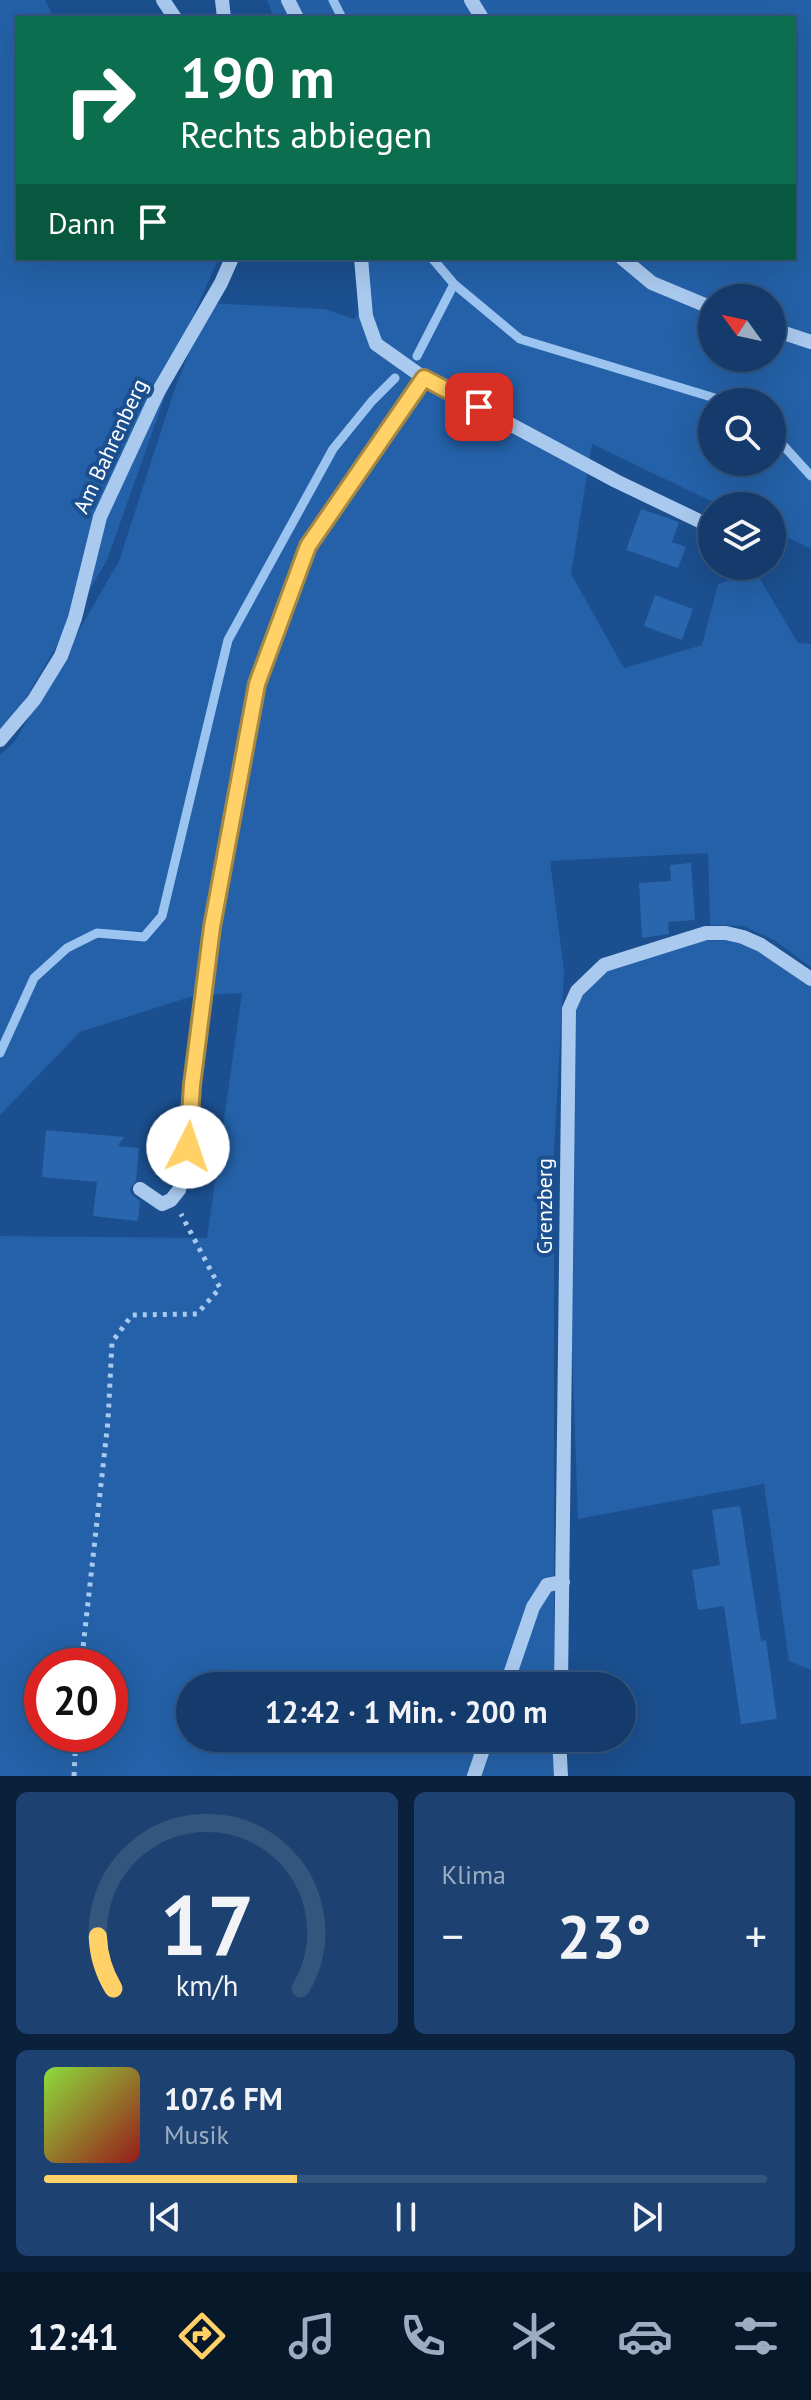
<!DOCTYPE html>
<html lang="de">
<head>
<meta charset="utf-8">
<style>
  body { margin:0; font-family:"PT Sans",sans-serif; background:#1d4271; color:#f1f3f6; height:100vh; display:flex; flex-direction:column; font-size:30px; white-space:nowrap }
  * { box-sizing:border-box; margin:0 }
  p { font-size:26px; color:#9dadc1 }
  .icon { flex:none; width:44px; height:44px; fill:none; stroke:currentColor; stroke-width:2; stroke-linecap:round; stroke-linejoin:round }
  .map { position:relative; height:1776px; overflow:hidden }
  .sheet { display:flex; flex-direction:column; gap:16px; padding:16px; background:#0b203b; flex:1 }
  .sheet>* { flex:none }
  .guide { position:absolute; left:16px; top:16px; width:780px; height:244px; border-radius:0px; box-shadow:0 8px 32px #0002,0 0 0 2px #33557e; background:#0b6e4f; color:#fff; overflow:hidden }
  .needle { width:52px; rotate:303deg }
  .fabs { position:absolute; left:698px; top:284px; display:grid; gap:16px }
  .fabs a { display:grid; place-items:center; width:88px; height:88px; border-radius:50%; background:#143b6b; box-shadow:0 8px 32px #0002,0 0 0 2px #33557e; font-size:40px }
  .speed { position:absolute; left:24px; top:1648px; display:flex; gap:16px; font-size:40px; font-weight:700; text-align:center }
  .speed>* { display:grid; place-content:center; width:104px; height:104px; border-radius:50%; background:#143b6b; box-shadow:0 8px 32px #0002,0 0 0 2px #33557e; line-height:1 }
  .speed .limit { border:12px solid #d22; background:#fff; color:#111 }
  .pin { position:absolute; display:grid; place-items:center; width:68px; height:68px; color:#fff; margin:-34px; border-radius:16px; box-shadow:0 4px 12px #0006 }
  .me { position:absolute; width:88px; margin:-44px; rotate:4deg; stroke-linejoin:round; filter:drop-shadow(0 0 6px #0008) }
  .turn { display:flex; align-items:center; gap:28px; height:168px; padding:0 32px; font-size:36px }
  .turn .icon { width:104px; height:104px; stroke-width:2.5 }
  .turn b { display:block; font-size:56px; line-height:68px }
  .then { display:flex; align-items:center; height:76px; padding:0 32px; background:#0003; gap:16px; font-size:30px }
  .big { font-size:60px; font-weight:800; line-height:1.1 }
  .sheet .tile { flex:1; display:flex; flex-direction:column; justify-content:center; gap:12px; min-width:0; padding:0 28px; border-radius:12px; background:#1d4271 }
  .sheet .dial { align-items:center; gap:0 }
  .dial svg { height:208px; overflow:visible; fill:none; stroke:#33557e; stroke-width:7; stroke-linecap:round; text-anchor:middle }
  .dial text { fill:#f1f3f6; stroke:none }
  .song { display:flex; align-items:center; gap:24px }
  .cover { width:96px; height:96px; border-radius:12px; background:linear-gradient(135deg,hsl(90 70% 55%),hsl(0 70% 35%)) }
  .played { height:8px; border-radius:4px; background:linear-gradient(90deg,#ffd166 35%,#33557e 35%) }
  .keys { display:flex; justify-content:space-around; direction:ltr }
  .heat { display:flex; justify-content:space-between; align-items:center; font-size:44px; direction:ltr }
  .sheet .tiles { flex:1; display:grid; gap:16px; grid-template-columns:1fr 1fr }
  .tile:last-child { grid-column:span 2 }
  .trip { position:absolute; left:176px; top:1672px; width:460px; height:80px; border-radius:40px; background:#143b6b; box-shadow:0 8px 32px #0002,0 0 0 2px #33557e; font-weight:800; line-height:80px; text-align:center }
  .dock { display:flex; height:128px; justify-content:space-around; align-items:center; background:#08182b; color:#9dadc1 }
  .dock .icon { width:56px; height:56px }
  .dock .active { color:#ffd166 }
  .dock b { font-size:36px; color:#f1f3f6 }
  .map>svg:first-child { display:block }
  .green { fill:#2461a8; fill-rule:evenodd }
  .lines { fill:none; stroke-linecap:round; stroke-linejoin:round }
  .stream { stroke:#9cc4f0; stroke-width:9 }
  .building { fill:#2a66ad }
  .path { stroke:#a9c9ee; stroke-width:5; stroke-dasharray:4 6; stroke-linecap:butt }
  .minor { stroke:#a9c9ee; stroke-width:14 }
  .route-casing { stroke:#a68842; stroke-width:20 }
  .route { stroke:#ffd166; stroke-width:14 }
  .labels { text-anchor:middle; stroke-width:8; stroke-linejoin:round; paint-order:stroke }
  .street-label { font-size:22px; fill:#fff; stroke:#1b4f8f }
</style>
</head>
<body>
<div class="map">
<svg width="811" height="1776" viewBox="0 0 811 1776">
  <rect width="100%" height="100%" fill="#1b4f8f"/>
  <path class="green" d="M0,0H45L54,18H18V258H219L196,309L107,560L0,742Z
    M267,0H811V549L772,530V506H721L592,444L571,574L624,668L702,645L718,584L756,572L798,643L811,644V967L774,940L743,926L710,925L708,853L550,861L564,971L554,1152V1686H190V1738H554V1776H0V1236L207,1238L242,993L193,996L80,1032L0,1115V755L15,741L119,561L173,394L208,303L325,309L354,319L368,300V258H794V18H274ZM712,298H772V358H712ZM712,402H772V462H712ZM42,1666H110V1734H42Z
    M729,940L761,951L811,986V1670L789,1661L764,1484L578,1519L568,1235L570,1030L581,990L611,967L690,941Z"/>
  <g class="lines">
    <path class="stream" d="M333,0L342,18
      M432,258L454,284L520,339L728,402
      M417,356L454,284
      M772,433L811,476
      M0,1053L34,978L67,948L97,933L144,937L162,916L228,640L333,449L372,401L395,378"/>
  </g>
  <path class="building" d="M641,509L679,522L672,542L686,547L678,568L626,550Z
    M655,595L693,609L682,640L644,626Z
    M691,863L695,920L668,922L669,934L642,938L639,883L671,881L670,865Z
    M46,1130L124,1137L118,1146L139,1148L136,1180L130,1189L131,1194L140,1201L138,1221L93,1216L97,1182L42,1177Z
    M740,1506L761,1641L766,1640L777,1719L741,1724L724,1606L698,1610L692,1570L720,1565L712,1510Z"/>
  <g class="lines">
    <path class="path" d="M81,1666L108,1421L112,1342L132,1315L197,1314L220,1288L181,1214
      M74,1776L76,1734"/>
    <path class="minor" d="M163,0L175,18
      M222,0L224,18
      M288,0L297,18
      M471,0L482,18
      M361,258L366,316L376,344L424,378L616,481L712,527
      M622,258L652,283L712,308
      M772,329L811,342
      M0,740L34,700L61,656L75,618L100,517L158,392L221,283L232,258
      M140,1189L162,1204L171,1200L179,1190L188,1147L192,1085L212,927L257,684L308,546L424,378
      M506,1686L533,1607L547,1585L563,1582
      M561,1686L569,1009L577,991L604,965L706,933H726L743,937L761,945L811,979
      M559,1738L561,1776
      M474,1776L487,1738"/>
  </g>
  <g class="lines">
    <g class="route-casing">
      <path id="route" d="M188,1147L192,1085L212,927L257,684L308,546L424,378L479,407"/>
    </g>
    <use href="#route" class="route"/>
  </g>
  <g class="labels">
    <g class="street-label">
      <text transform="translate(110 446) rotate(-65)" y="8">Am Bahrenberg</text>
      <text transform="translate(544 1206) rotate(-90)" y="8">Grenzberg</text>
    </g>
  </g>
</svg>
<div class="fabs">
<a><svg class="needle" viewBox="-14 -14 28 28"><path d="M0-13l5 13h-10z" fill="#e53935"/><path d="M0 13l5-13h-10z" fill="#9dadc1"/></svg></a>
<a><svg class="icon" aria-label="search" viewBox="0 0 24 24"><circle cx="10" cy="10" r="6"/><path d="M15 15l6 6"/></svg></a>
<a><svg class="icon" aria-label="layers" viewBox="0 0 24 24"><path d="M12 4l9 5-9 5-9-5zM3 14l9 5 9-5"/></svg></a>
</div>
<div class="speed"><div class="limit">20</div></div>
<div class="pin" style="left:479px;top:407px;background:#d93025"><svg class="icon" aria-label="arrive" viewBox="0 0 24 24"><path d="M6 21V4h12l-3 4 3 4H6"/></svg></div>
<svg class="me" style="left:188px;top:1147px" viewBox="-20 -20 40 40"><circle r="19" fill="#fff"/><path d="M0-13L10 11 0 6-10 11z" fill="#ffd166"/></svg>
<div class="trip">12:42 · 1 Min. · 200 m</div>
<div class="guide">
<div class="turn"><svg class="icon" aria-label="right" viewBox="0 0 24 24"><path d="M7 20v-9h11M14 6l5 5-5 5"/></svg><div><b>190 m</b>Rechts abbiegen</div></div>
<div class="then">Dann<svg class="icon" aria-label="arrive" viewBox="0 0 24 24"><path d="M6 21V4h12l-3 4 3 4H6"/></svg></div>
</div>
</div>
<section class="sheet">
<div class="tiles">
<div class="tile dial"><svg viewBox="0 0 100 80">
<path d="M14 69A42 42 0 1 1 86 69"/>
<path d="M14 69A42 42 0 0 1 8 49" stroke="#ffd166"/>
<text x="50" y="56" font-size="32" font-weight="700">17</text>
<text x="50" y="72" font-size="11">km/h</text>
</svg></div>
<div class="tile"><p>Klima</p>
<div class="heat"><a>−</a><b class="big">23°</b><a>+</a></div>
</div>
<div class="tile">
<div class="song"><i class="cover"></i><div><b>107.6 FM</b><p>Musik</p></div></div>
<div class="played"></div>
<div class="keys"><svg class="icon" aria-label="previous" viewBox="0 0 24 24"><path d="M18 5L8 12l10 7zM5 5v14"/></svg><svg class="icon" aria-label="pause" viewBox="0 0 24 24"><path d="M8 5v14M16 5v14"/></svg><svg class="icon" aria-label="next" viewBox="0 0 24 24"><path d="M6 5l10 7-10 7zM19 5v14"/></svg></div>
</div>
</div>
</section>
<nav class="dock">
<b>12:41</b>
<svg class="icon active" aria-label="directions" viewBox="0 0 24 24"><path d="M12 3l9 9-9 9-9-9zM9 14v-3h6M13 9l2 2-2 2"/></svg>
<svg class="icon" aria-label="music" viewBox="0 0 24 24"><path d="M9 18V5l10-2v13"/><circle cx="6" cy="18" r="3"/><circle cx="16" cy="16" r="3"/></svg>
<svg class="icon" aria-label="phone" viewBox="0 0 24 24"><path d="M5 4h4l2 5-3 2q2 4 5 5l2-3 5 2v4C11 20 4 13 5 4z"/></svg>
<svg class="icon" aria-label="climate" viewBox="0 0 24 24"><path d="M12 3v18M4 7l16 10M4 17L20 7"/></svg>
<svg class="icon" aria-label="car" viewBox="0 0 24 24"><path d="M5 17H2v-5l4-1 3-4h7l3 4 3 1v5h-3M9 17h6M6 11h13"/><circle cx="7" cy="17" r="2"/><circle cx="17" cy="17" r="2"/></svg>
<svg class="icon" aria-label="filters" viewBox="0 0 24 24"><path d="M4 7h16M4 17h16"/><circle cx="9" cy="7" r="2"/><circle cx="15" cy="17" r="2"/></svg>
</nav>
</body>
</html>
